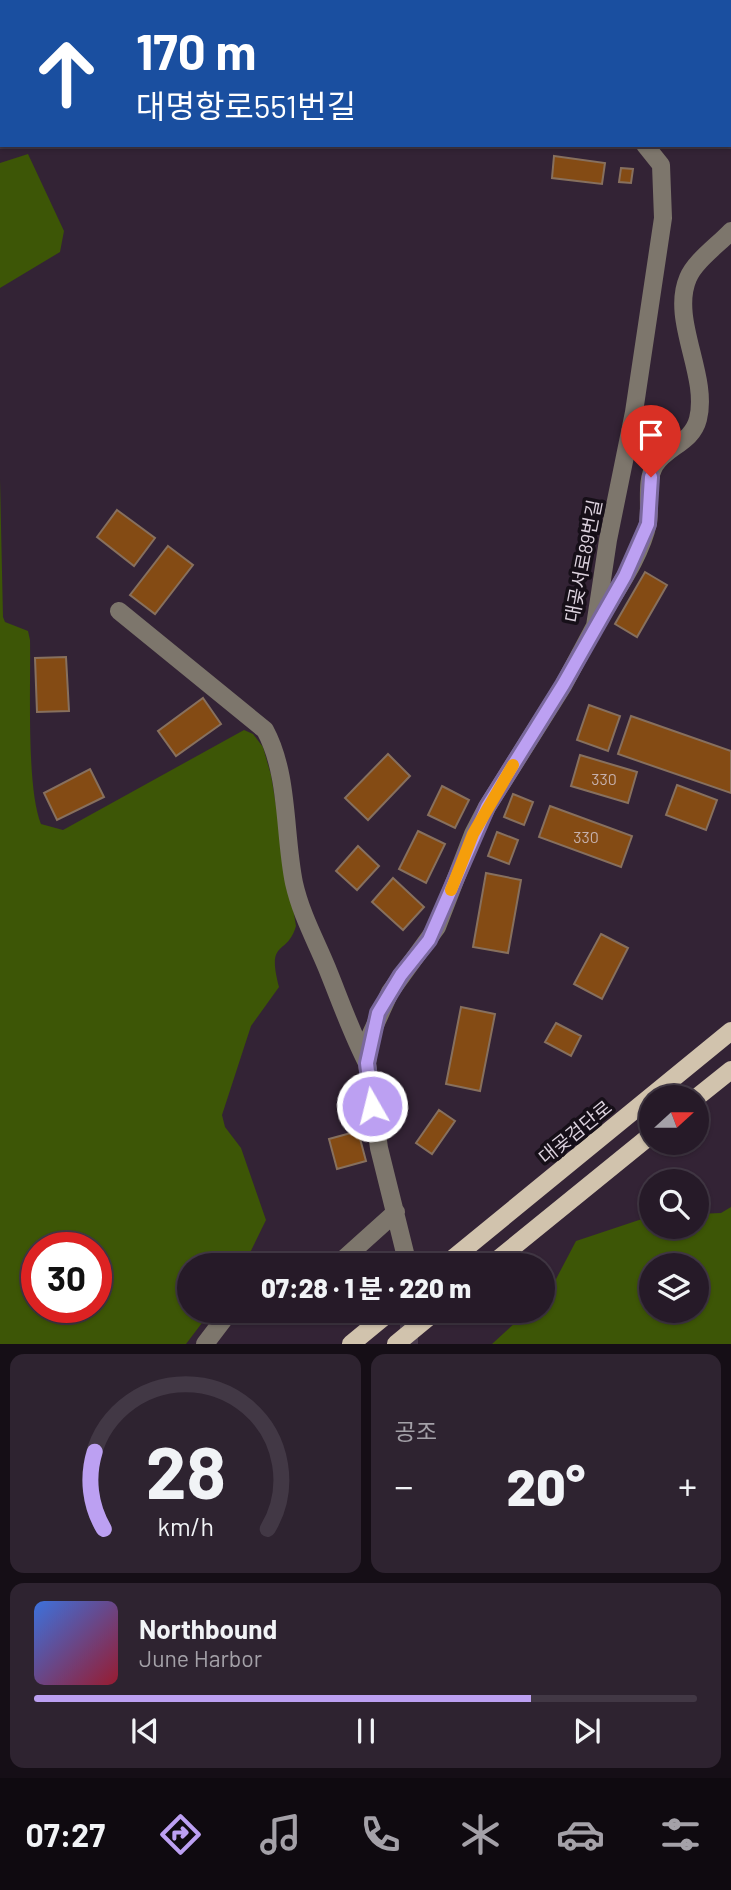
<!DOCTYPE html>
<html lang="ko">
<head>
<meta charset="utf-8">
<style>
  body { margin:0; font-family:Barlow,"Noto Sans KR",sans-serif; background:#2e2330; color:#f1f3f6; height:100vh; display:flex; flex-direction:column; font-size:26px; white-space:nowrap }
  * { box-sizing:border-box; margin:0 }
  p { font-size:23px; color:#a4a1a8 }
  .icon { flex:none; width:38px; height:38px; fill:none; stroke:currentColor; stroke-width:2; stroke-linecap:round; stroke-linejoin:round }
  .map { position:relative; height:1344px; overflow:hidden }
  .side { display:flex; flex-direction:column; gap:10px; padding:10px; background:#150e16; flex:1 }
  .side>* { flex:none }
  .banner { position:absolute; left:0px; top:0px; width:732px; height:147px; box-shadow:0 2px 5px #0004,0 0 0 2px #423845; background:#1a4fa0; color:#fff; overflow:hidden }
  .needle { width:46px; rotate:69deg }
  .controls { position:absolute; left:639px; top:1085px; display:grid; gap:14px }
  .controls a { display:grid; place-items:center; width:70px; height:70px; border-radius:50%; background:#261a28; box-shadow:0 2px 5px #0004,0 0 0 2px #423845; font-size:35px }
  .speed { position:absolute; left:21px; top:1232px; display:flex; gap:14px; font-size:35px; font-weight:700; text-align:center }
  .speed>* { display:grid; place-content:center; width:91px; height:91px; border-radius:50%; background:#261a28; box-shadow:0 2px 5px #0004,0 0 0 2px #423845; line-height:1 }
  .speed .limit { border:10px solid #d22; background:#fff; color:#111 }
  .pin { position:absolute; display:grid; place-items:center; width:60px; height:60px; color:#fff; margin:-72px -30px; border-radius:50% 50% 50% 0; rotate:-45deg; box-shadow:0 0 7px #0007 }
  .pin .icon { rotate:45deg }
  .me { position:absolute; width:77px; margin:-38px; rotate:352deg; stroke-linejoin:round; filter:drop-shadow(0 0 5px #0008) }
  .turn { display:flex; align-items:center; gap:24px; height:147px; padding:0 21px; font-size:32px }
  .turn .icon { width:91px; height:91px; stroke-width:2.5 }
  .turn b { display:block; font-size:49px; line-height:60px }
  .big { font-size:52px; font-weight:800; line-height:1.1 }
  .side .widget { flex:1; display:flex; flex-direction:column; justify-content:center; gap:10px; min-width:0; padding:0 24px; border-radius:14px; background:#2e2330 }
  .side .dial { align-items:center; gap:0 }
  .dial svg { height:182px; overflow:visible; fill:none; stroke:#423845; stroke-width:7; stroke-linecap:round; text-anchor:middle }
  .dial text { fill:#f1f3f6; stroke:none }
  .song { display:flex; align-items:center; gap:21px }
  .cover { width:84px; height:84px; border-radius:10px; background:linear-gradient(135deg,hsl(220 70% 55%),hsl(350 70% 35%)) }
  .played { height:7px; border-radius:4px; background:linear-gradient(90deg,#bca0f2 75%,#423845 75%) }
  .keys { display:flex; justify-content:space-around; direction:ltr }
  .heat { display:flex; justify-content:space-between; align-items:center; font-size:38px; direction:ltr }
  .side .tiles { flex:1; display:grid; gap:10px; grid-template-columns:1fr 1fr }
  .widget:last-child { grid-column:span 2 }
  .trip { position:absolute; left:177px; top:1253px; width:378px; height:70px; border-radius:35px; background:#261a28; box-shadow:0 2px 5px #0004,0 0 0 2px #423845; font-weight:800; line-height:70px; text-align:center }
  .dock { display:flex; height:112px; justify-content:space-around; align-items:center; background:#0f0a10; color:#a4a1a8 }
  .dock .icon { width:49px; height:49px }
  .dock .selected { color:#bca0f2 }
  .dock b { font-size:32px; color:#f1f3f6 }
  .map>svg:first-child { display:block }
  .green { fill:#3d5606; fill-rule:evenodd }
  .building { fill:#844b14; stroke:#87705e; stroke-width:2 }
  .lines { fill:none; stroke-linecap:round; stroke-linejoin:round }
  .minor-tunnel { stroke:#4c3d4e; stroke-width:18; stroke-dasharray:18 9; stroke-linecap:butt }
  .minor { stroke:#7d766c; stroke-width:18 }
  .major { stroke:#d1c3ad; stroke-width:18 }
  .route-casing { stroke:#7a689d; stroke-width:18 }
  .route { stroke:#bca0f2; stroke-width:12 }
  .slow { stroke:#f59e0b; stroke-width:12 }
  .labels { text-anchor:middle; stroke-width:7; stroke-linejoin:round; paint-order:stroke }
  .number-label { font-size:16px; fill:#c6b0ac }
  .street-label { font-size:19px; fill:#dcd2de; stroke:#160f18 }
</style>
</head>
<body>
<div class="map">
<svg width="731" height="1344" viewBox="0 0 731 1344">
  <rect width="100%" height="100%" fill="#332335"/>
  <path class="green" d="M28,154L64,231L60,252L0,288V163Z
    M0,479L3,617L5,622L28,631L30,640C31,684 26,787 41,824L63,830L244,730L253,734L263,747L271,775L296,926C287,957 266,938 279,987L251,1026L222,1115L225,1127L241,1148L266,1220L244,1265H189V1311H211L186,1344H0ZM37,1248H96V1307H37Z
    M731,1207V1344H492L528,1311H542L543,1295L555,1281L576,1241L651,1216V1227H696L697,1214L721,1213ZM651,1265H696V1311H651Z"/>
  <path class="building" d="M0,18L2,21L0,75Z
    M730,48H731L730,127Z
    M554,156L605,163L602,184L552,178Z
    M621,168L633,169L631,183L619,182Z
    M117,510L155,538L134,566L97,537Z
    M168,546L193,565L155,614L130,595Z
    M645,572L667,585L637,637L615,624Z
    M66,657L69,711L37,712L35,658Z
    M203,698L221,724L176,756L158,731Z
    M589,705L620,716L608,751L577,740Z
    M631,716L731,751V793L618,754Z
    M388,754L410,776L368,820L345,798Z
    M580,755L637,772L628,803L571,786Z
    M90,769L104,797L57,820L44,793Z
    M677,785L717,800L706,830L666,815Z
    M442,786L469,800L455,828L428,815Z
    M513,794L533,802L524,825L504,817Z
    M550,806L632,836L621,867L539,837Z
    M418,831L445,844L426,883L399,869Z
    M497,832L518,840L509,864L488,856Z
    M358,846L379,866L357,890L336,871Z
    M486,873L521,880L508,953L473,947Z
    M393,878L424,907L403,930L372,902Z
    M601,934L628,948L602,999L574,984Z
    M461,1007L495,1014L480,1091L446,1084Z
    M556,1023L581,1036L571,1056L545,1042Z
    M439,1110L455,1121L432,1154L416,1143Z
    M358,1131L366,1161L337,1169L329,1139Z"/>
  <g class="lines">
    <path class="minor-tunnel" d="M409,1311V1344"/>
    <path class="minor" d="M514,0L516,2
      M658,0V2
      M75,2L76,0
      M730,38H731
      M119,611L265,730C289,774 284,834 294,883C301,914 315,939 327,968C340,1000 351,1032 367,1063
      M600,618C617,589 641,556 648,523C651,504 645,482 655,465C667,446 692,443 698,419C709,375 670,320 688,278C695,261 718,245 731,231
      M337,1265L396,1212
      M408,1265L379,1148L367,1063L371,1034L390,992L437,927L473,834L487,807L563,686L595,626L608,540L634,412L663,218L661,165L645,145
      M205,1344L230,1311"/>
    <path class="major" d="M696,1098L731,1070
      M445,1265L731,1031
      M491,1265L651,1135
      M351,1344L391,1311
      M396,1344L436,1311"/>
  </g>
  <g class="lines">
    <g class="route-casing">
      <path id="route" d="M372,1106L367,1063L378,1013L401,975L429,940L487,807L563,685L625,576L648,524L651,477"/>
    </g>
    <use href="#route" class="route"/>
    <path class="slow" d="M451,890L473,834L513,765"/>
  </g>
  <g class="labels">
    <g class="number-label">
      <text x="604" y="785">330</text>
      <text x="586" y="843">330</text>
    </g>
    <g class="street-label">
      <text transform="translate(583 561) rotate(-79)" y="7">대곶서로89번길</text>
      <text transform="translate(575 1132) rotate(-39)" y="7">대곶검단로</text>
    </g>
  </g>
</svg>
<div class="controls">
<a><svg class="needle" viewBox="-14 -14 28 28"><path d="M0-13l5 13h-10z" fill="#e53935"/><path d="M0 13l5-13h-10z" fill="#a4a1a8"/></svg></a>
<a><svg class="icon" aria-label="search" viewBox="0 0 24 24"><circle cx="10" cy="10" r="6"/><path d="M15 15l6 6"/></svg></a>
<a><svg class="icon" aria-label="layers" viewBox="0 0 24 24"><path d="M12 4l9 5-9 5-9-5zM3 14l9 5 9-5"/></svg></a>
</div>
<div class="speed"><div class="limit">30</div></div>
<div class="pin" style="left:651px;top:477px;background:#d93025"><svg class="icon" aria-label="arrive" viewBox="0 0 24 24"><path d="M6 21V4h12l-3 4 3 4H6"/></svg></div>
<svg class="me" style="left:372px;top:1106px" viewBox="-20 -20 40 40"><circle r="17" fill="#bca0f2" stroke="#fff" stroke-width="3"/><path d="M0-11L8 9 0 5-8 9z" fill="#fff"/></svg>
<div class="trip">07:28 · 1 분 · 220 m</div>
<div class="banner">
<div class="turn"><svg class="icon" aria-label="ahead" viewBox="0 0 24 24"><path d="M12 20V5M6 11l6-6 6 6"/></svg><div><b>170 m</b>대명항로551번길</div></div>
</div>
</div>
<section class="side">
<div class="tiles">
<div class="widget dial"><svg viewBox="0 0 100 80">
<path d="M14 69A42 42 0 1 1 86 69"/>
<path d="M14 69A42 42 0 0 1 10 35" stroke="#bca0f2"/>
<text x="50" y="56" font-size="32" font-weight="700">28</text>
<text x="50" y="72" font-size="11">km/h</text>
</svg></div>
<div class="widget"><p>공조</p>
<div class="heat"><a>−</a><b class="big">20°</b><a>+</a></div>
</div>
<div class="widget">
<div class="song"><i class="cover"></i><div><b>Northbound</b><p>June Harbor</p></div></div>
<div class="played"></div>
<div class="keys"><svg class="icon" aria-label="previous" viewBox="0 0 24 24"><path d="M18 5L8 12l10 7zM5 5v14"/></svg><svg class="icon" aria-label="pause" viewBox="0 0 24 24"><path d="M8 5v14M16 5v14"/></svg><svg class="icon" aria-label="next" viewBox="0 0 24 24"><path d="M6 5l10 7-10 7zM19 5v14"/></svg></div>
</div>
</div>
</section>
<nav class="dock">
<b>07:27</b>
<svg class="icon selected" aria-label="directions" viewBox="0 0 24 24"><path d="M12 3l9 9-9 9-9-9zM9 14v-3h6M13 9l2 2-2 2"/></svg>
<svg class="icon" aria-label="music" viewBox="0 0 24 24"><path d="M9 18V5l10-2v13"/><circle cx="6" cy="18" r="3"/><circle cx="16" cy="16" r="3"/></svg>
<svg class="icon" aria-label="phone" viewBox="0 0 24 24"><path d="M5 4h4l2 5-3 2q2 4 5 5l2-3 5 2v4C11 20 4 13 5 4z"/></svg>
<svg class="icon" aria-label="climate" viewBox="0 0 24 24"><path d="M12 3v18M4 7l16 10M4 17L20 7"/></svg>
<svg class="icon" aria-label="car" viewBox="0 0 24 24"><path d="M5 17H2v-5l4-1 3-4h7l3 4 3 1v5h-3M9 17h6M6 11h13"/><circle cx="7" cy="17" r="2"/><circle cx="17" cy="17" r="2"/></svg>
<svg class="icon" aria-label="filters" viewBox="0 0 24 24"><path d="M4 7h16M4 17h16"/><circle cx="9" cy="7" r="2"/><circle cx="15" cy="17" r="2"/></svg>
</nav>
</body>
</html>
